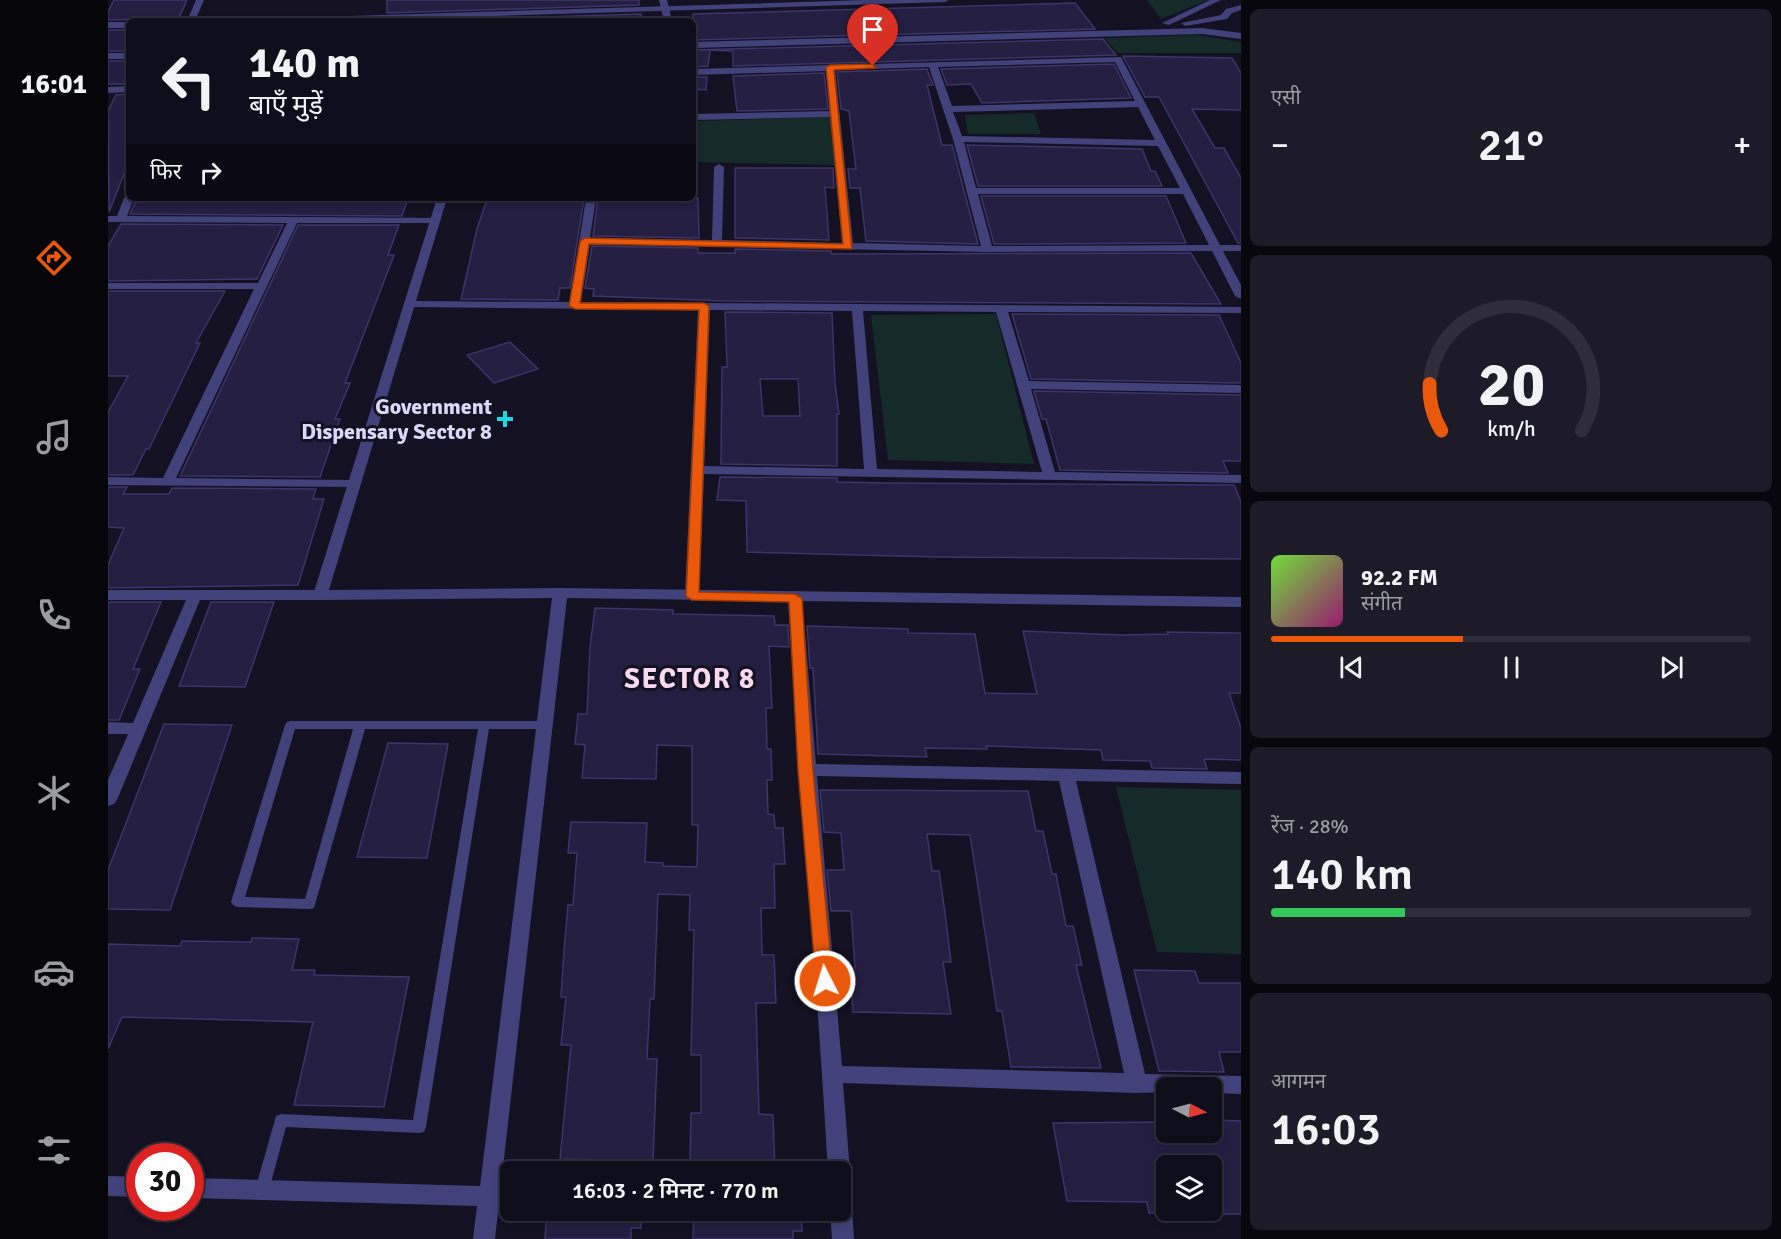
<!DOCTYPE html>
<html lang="hi">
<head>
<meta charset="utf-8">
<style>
  body { margin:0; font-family:Signika,"Noto Sans Devanagari",sans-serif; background:#1c1b27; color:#f1f3f6; height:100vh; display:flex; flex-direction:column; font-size:22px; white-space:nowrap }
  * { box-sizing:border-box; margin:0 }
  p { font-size:20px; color:#9b9ca2 }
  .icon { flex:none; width:33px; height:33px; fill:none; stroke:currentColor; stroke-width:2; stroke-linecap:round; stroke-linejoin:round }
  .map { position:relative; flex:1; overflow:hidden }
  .side { display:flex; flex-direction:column; gap:9px; padding:9px; background:#08070e; width:540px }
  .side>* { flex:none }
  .hud { position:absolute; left:18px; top:18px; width:570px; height:183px; border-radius:9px; box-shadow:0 3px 9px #0003,0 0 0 2px #2e2d39; background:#0e0d1a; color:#f1f3f6; overflow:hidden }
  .needle { width:39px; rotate:96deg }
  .tools { position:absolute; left:1048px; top:1077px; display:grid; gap:12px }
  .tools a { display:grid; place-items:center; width:66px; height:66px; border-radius:9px; background:#0e0d1a; box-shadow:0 3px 9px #0003,0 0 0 2px #2e2d39; font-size:30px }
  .speed { position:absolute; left:18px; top:1143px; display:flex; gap:12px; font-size:30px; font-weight:700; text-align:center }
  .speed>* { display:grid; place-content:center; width:78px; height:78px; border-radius:50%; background:#0e0d1a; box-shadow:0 3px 9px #0003,0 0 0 2px #2e2d39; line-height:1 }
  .speed .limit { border:9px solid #d22; background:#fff; color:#111 }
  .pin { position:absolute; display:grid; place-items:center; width:51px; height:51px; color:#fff; margin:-62px -26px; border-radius:50% 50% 50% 0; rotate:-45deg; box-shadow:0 0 6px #0007 }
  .pin .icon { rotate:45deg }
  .me { position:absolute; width:66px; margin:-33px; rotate:355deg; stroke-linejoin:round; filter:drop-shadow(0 0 4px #0008) }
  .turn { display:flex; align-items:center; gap:21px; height:126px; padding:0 24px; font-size:27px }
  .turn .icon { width:78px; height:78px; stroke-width:2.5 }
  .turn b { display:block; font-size:42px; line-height:51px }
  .then { display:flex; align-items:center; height:57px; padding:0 24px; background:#0003; gap:12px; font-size:22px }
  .big { font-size:45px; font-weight:600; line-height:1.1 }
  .side .card { flex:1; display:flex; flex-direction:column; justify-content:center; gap:9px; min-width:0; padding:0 21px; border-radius:9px; background:#1c1b27 }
  .side .dial { align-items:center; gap:0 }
  .dial svg { height:156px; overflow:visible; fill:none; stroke:#2e2d39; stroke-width:7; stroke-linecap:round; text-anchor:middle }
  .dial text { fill:#f1f3f6; stroke:none }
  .song { display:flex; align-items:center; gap:18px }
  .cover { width:72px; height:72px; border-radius:9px; background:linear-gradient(135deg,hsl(100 70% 55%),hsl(320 70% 35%)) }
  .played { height:6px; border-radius:3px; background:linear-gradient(90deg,#ea580c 40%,#2e2d39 40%) }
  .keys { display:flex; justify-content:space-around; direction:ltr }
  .heat { display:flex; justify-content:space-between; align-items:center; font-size:33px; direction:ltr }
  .charge { height:9px; border-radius:4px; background:linear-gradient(90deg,#34c759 28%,#2e2d39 0) }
  .trip { position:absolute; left:392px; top:1161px; width:351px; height:60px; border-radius:9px; background:#0e0d1a; box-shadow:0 3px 9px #0003,0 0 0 2px #2e2d39; font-weight:600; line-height:60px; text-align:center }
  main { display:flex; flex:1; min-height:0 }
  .menu { display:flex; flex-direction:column; width:108px; justify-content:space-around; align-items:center; background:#06050a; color:#9b9ca2 }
  .menu .icon { width:42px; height:42px }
  .menu .active { color:#ea580c }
  .menu b { font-size:27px; color:#f1f3f6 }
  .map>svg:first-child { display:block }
  .green { fill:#142b29 }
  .building { fill:#241f41; stroke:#3c346a; stroke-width:1.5; fill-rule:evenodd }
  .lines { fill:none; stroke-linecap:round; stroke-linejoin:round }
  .service { fill:#41427b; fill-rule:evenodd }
  .minor { fill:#41427b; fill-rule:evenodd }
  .tertiary { fill:#41427b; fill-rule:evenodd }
  .route { fill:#ea580c; stroke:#983908; stroke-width:1.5 }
  .poi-dot { fill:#1bd7e1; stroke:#131122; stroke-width:2 }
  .labels { text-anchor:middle; stroke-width:6; stroke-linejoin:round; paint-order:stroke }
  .poi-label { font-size:22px; font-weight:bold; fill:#d9d7fa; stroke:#131122; text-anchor:end }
  .district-label { font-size:28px; font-weight:bold; letter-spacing:1.5px; fill:#fad8f0; stroke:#131122 }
</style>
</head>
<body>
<main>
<nav class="menu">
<b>16:01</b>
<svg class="icon active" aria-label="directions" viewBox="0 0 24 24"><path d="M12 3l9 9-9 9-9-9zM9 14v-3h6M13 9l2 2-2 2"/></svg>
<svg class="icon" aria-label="music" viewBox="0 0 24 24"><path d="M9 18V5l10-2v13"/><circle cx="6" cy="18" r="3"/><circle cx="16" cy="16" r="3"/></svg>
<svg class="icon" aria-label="phone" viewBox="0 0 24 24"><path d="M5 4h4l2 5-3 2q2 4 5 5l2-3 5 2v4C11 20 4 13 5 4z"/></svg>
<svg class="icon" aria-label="climate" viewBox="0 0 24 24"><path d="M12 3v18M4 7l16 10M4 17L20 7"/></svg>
<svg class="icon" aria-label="car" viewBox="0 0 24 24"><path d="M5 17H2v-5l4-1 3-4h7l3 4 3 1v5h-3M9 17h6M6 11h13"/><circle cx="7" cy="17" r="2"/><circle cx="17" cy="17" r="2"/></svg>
<svg class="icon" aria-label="filters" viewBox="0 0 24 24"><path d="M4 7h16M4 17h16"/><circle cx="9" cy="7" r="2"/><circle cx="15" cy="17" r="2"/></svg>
</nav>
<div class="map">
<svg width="1133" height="1239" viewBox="0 0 1133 1239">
  <rect width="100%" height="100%" fill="#131122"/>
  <path class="green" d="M1039,0H1100L1053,19Z
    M1090,35L1133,42V53H1010L996,38Z
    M926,113L933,134H860L857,115Z
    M722,117L728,165L585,162V121Z
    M888,314L926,464L780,460L763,315Z
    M1008,787L1133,790V954L1049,952Z"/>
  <path class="building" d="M6,0H79L71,18L0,20V12Z
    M279,0H531V5L279,13Z
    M967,3L987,29L585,40V14Z
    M533,14L534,21H298Z
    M0,30H21V51H0Z
    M995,39L1008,55L625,66V51L602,50L600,66L585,67V50Z
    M1015,56L1124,58L1133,73V110L1084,109L1107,148H1116L1133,178V243H1130L1051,97H1037Z
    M0,61H21V84H0Z
    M1006,64L1023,98L874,103L863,84L839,85L833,69Z
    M819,69L825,85H819L834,145H844L870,244L758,241L752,188H742L740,169H748L746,153L741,111L733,109L729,72Z
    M716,73L720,109L629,111L625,76Z
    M585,77H599L598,90L585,89Z
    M21,94V161L1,212L0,111L8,95Z
    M859,145L1034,149L1043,171H1047L1054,186H870Z
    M627,168H725L726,188L717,187L721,240L627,238Z
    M873,196H1058L1078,243L886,244Z
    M29,198H62L61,201L176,198L299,201L294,216L22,214Z
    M476,198L462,288H452L450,300L353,299L369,229L379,199Z
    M490,198H590L591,238L485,236Z
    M13,224L175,225L149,279L0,281V246Z
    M190,225H291L280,255H286L237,383H242L227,419H232L212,477L72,476Z
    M484,246L590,248V253H627V249L723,251V254L1083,253L1113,304L617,301L485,296L486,289L477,288Z
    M0,291H117L88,343H92L41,449H38L25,475H0V412L20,376H0Z
    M617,312L724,313L727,383L731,414H729V466L613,464L614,367H619ZM652,379H690L692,416H655Z
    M904,314L1111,315L1133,363V383L923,379Z
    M402,342L430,369L386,383L359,355Z
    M926,391L1133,395V461H1115L1120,473L952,470L938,419H934Z
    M612,477L729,478V482L778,483L1126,485L1133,502V559L829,557L639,552L638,501L609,500Z
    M0,487H19L15,494H61L64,488L208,489L205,499H216L190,585L0,588V565L16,528L0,527Z
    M0,602H53L25,669H32L11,720H0Z
    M103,602H166L137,687L71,686Z
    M487,608L565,610V614L666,616L667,625H680L681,647L661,646L664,708H658L659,749H663L664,780H659L660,814L666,815L667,828H675L677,864H666L667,908H653L654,955H666L668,1003H648L651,1114L665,1115L667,1172H587V1162H582L583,1113H593V1055H583L586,930H581L582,895L550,894L546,999H542L539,1059H549L545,1161L452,1159L463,1045H453L458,997H453L456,951L460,905H465L469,853H460L463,822L539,823L537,862L555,863V866L589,867L590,825H584V746L549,745L548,779L474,778L477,745L467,744L470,714H479L482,647Z
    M699,626L800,629V633L867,634L877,693L929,694L915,631L1012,635L1060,634L1059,632L1133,633V693H1121L1133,728V760L1096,759L1099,769L1044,768L1042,761L995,760L993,750L878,746L879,749L817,748L819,757L710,754L705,668H702Z
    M56,724L124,725L62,910L0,909V870Z
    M280,743L340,744L319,858L249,857Z
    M712,790L920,791L928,831H935L944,874H948L958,926H965L974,965H968L993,1068L903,1067L894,1011H889L862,835L819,834L824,871H831L837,913L843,962H835L843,1014L745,1012L742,968H747L743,911H723L719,870H736L733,833L716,832Z
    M144,938L191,939L184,970H207L206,975L301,977L276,1107L186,1105L205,1022L14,1017L0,1049V944L72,946L74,941L143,942Z
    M1026,970L1087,971L1091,983H1133V1052H1111L1116,1072L1051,1071Z
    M1104,1120L1133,1121V1214H1104V1166H1059V1213H1041L1039,1202L959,1201L945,1123L1059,1122V1132H1104Z
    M439,1210H534L533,1228H523V1239H437Z
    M586,1210H693L694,1231H685V1239H585Z"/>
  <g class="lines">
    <path class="service" d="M183,721H436L440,722L442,725L440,728L436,729H381L318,1127L316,1132L311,1133L178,1127L161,1190L159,1195L154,1197L149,1195L147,1190L168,1116L173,1114L305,1120L370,729H257L206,908L202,909L129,907L125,905L123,902L177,725L179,722ZM187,729H245L197,899L137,897Z"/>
    <path class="minor" d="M88,0H96L87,21H79Z
      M757,0H841L837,2L226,21H140L144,19Z
      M0,22H21V28H0Z
      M1013,57L1112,245H1133V251H1115L1133,285V299L1127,296L1104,251L879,252L482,244L473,302L1133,307V313L900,312L921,381L1133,385V393L923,389L947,472L1133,475V483L596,474L591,596L584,601L577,596L590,310L302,307L296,304L302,301L462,302L478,198H488L482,238L604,240L606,167L611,164L616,167L614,240L734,243L722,117L585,120V114L722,111L718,71L585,75V69ZM1007,62L1027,101L844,106L830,67ZM821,67L845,139L873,246L745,243L727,70ZM1030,107L1047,140L854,136L845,112ZM856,142L1050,146L1072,188H868ZM870,194H1075L1101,245L884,246ZM602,310L744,311L756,469L596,466ZM755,311L888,312L934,472L769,469Z
      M21,86V92L0,93V87Z
      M21,195V198H26L19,216L332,218L333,220L328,223H189L68,478L246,480L251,481L253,484L251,487L0,485V477L55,478L146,289H0V283H150L179,223L0,222V216H9L16,198Z
      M0,590H212L219,595L212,600H92L9,800L6,804L0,806V780L20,734H0V722L25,723L78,600H0Z
      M687,593L694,598L708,764L1133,772V784L968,781L1037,1074L1133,1076V1094L1104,1093V1088H1059V1092L1029,1093L735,1083L742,1172L738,1179L732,1181V1172H720C709,979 692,789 680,598ZM709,776L951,781L1016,1073L734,1066Z
      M732,1184L740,1187L743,1194L746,1239H724L722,1210H732Z"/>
    <path class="tertiary" d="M551,0H559L564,21H556Z
      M1102,0H1113L1061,25L1054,23Z
      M1133,5V10L1124,13L1119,19L1077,26L1073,23L1113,15L1118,9Z
      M1094,28L1133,33V39L1094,34L585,48V42Z
      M0,53H21V59H0Z
      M329,198H339L221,590L452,588L1133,597V607L459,598L387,1239H365L369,1206L82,1198V1178L372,1186L444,598L212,600L205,595Z
      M0,1176L32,1177V1197L0,1196Z"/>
  </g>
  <path class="route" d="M765,64L768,68L726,70L744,249L481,244L472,303H596L601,306L591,592L687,594L694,598L705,770L725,981L723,986H711L708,981L690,770L681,602L584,600L578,596L591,310L467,309L461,306L472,241L477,238L735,244L718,67L722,65Z"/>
  <path class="poi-dot" d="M394 410h6v6h6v6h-6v6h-6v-6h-6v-6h6z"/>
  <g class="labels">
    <g class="poi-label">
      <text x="384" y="414">Government<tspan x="384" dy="25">Dispensary Sector 8</tspan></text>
    </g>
    <g class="district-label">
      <text x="582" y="688">SECTOR 8</text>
    </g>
  </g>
</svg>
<div class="tools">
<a><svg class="needle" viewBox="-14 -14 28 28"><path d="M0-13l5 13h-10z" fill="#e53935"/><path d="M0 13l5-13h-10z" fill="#9b9ca2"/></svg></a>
<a><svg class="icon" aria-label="layers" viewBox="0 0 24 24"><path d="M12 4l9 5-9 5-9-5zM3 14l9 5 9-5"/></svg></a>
</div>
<div class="speed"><div class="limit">30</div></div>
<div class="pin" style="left:765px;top:66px;background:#d93025"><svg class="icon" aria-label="arrive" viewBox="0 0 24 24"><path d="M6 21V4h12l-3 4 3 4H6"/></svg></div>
<svg class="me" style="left:717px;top:981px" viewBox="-20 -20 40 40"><circle r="17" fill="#ea580c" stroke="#fff" stroke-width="3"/><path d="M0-11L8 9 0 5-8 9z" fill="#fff"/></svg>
<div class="trip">16:03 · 2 मिनट · 770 m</div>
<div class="hud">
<div class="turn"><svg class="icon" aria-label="left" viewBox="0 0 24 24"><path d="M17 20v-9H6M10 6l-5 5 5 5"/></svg><div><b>140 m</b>बाएँ मुड़ें</div></div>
<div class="then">फिर<svg class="icon" aria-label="right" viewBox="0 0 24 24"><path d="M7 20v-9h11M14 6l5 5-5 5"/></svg></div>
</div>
</div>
<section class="side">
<div class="card"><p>एसी</p>
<div class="heat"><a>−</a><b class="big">21°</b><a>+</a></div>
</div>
<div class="card dial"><svg viewBox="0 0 100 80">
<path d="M14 69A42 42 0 1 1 86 69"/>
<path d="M14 69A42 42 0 0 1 8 45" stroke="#ea580c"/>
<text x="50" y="56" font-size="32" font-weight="700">20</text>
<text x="50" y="72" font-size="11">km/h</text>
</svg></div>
<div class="card">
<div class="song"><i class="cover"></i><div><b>92.2 FM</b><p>संगीत</p></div></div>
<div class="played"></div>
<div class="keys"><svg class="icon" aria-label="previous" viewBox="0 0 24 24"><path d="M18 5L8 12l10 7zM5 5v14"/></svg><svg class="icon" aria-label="pause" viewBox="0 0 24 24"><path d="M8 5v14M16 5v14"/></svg><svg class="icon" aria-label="next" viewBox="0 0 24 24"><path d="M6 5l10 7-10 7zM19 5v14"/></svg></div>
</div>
<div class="card"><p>रेंज · 28%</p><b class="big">140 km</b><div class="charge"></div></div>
<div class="card"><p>आगमन</p><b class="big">16:03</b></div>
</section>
</main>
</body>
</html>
